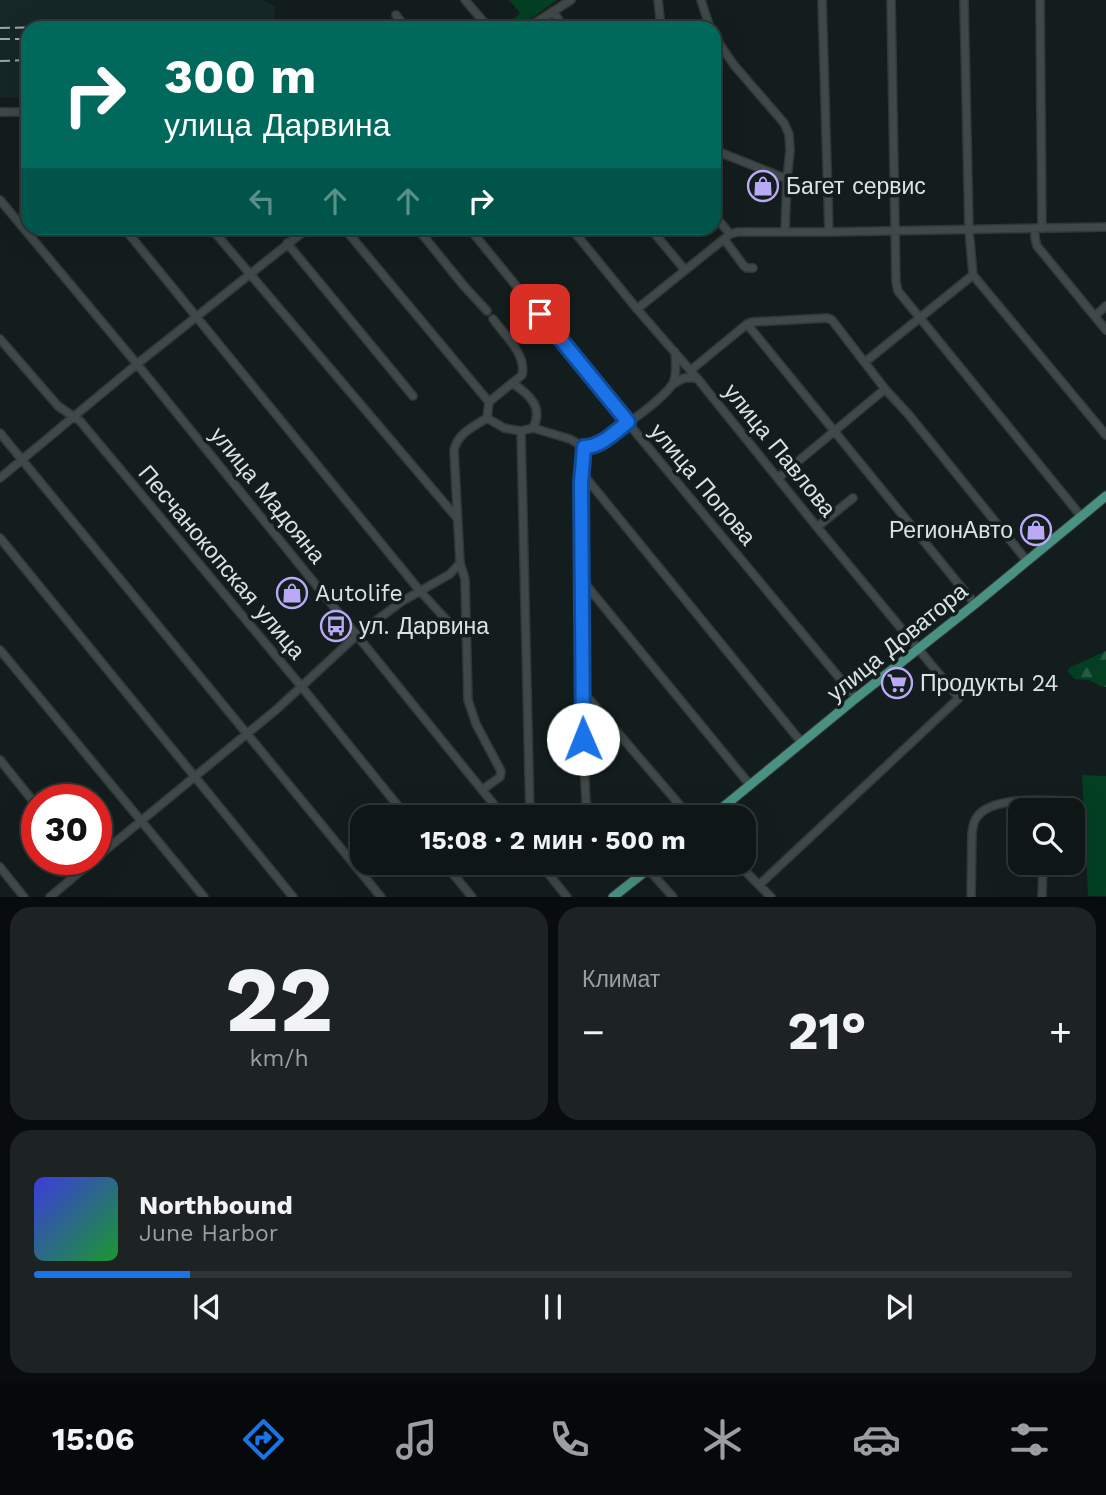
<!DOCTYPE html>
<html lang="ru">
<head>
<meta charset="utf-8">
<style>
  body { margin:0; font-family:"Work Sans",sans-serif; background:#1d2323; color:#f1f3f6; height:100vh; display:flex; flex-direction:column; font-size:26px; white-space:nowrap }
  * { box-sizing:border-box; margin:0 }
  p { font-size:23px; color:#9b9fa1 }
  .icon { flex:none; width:38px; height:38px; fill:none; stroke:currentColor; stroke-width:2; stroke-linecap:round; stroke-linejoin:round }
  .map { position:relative; height:897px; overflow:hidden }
  .details { display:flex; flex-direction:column; gap:10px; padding:10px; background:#080c0c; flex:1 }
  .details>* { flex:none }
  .hud { position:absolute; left:21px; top:21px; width:700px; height:214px; border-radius:21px; box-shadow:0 7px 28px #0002,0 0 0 2px #2f3535; background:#00695c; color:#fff; overflow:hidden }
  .fabs { position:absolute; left:1008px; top:798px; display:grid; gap:14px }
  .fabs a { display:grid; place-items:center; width:77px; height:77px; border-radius:14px; background:#0f1616; box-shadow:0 7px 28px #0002,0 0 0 2px #2f3535; font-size:35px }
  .speed { position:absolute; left:21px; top:784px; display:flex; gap:14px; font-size:35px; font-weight:700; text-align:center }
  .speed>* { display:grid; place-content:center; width:91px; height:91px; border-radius:50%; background:#0f1616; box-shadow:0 7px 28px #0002,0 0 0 2px #2f3535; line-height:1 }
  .speed .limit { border:10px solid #d22; background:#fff; color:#111 }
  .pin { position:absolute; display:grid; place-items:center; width:60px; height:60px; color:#fff; margin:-30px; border-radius:14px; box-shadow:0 4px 10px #0006 }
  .me { position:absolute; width:77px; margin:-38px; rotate:359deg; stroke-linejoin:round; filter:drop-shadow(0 0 5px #0008) }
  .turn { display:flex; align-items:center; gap:24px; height:147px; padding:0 28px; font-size:32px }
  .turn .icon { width:91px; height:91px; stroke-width:2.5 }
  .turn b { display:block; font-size:49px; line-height:60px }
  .lanes { display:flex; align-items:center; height:66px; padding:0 28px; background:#0003; justify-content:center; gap:35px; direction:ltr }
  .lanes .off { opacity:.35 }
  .big { font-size:52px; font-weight:700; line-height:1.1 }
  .details .widget { flex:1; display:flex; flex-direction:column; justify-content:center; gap:10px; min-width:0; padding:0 24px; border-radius:21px; background:#1d2323 }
  .details .dial { align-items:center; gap:0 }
  .dial b { font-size:91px; line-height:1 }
  .song { display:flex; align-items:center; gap:21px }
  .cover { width:84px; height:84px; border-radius:10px; background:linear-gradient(135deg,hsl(240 70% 55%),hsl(130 70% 35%)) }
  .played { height:7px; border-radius:4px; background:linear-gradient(90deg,#1a73e8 15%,#2f3535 15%) }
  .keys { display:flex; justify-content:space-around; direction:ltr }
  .heat { display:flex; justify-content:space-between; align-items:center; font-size:38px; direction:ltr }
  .details .tiles { flex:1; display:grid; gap:10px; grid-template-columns:1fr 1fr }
  .widget:last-child { grid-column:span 2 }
  .trip { position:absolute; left:350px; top:805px; width:406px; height:70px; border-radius:21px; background:#0f1616; box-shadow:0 7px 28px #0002,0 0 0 2px #2f3535; font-weight:700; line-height:70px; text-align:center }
  .menu { display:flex; height:112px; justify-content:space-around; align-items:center; background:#060909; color:#9b9fa1 }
  .menu .icon { width:49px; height:49px }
  .menu .current { color:#1a73e8 }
  .menu b { font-size:32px; color:#f1f3f6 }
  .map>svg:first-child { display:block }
  .built { fill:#162727 }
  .green { fill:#023f23 }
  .forest { fill:url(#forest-firs) }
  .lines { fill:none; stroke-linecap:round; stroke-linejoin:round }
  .minor-casing { stroke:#323737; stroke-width:10 }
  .major-casing { stroke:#323737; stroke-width:11 }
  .minor { stroke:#3f4949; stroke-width:7 }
  .major { stroke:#499283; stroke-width:9 }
  .rail { stroke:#a0a7a7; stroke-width:2; stroke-dasharray:10 5; stroke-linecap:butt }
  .route-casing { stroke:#114b97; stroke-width:18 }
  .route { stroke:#1a73e8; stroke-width:12 }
  .labels { text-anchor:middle; stroke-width:7; stroke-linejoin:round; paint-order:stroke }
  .poi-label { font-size:23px; fill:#dce2e2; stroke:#141d1d; text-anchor:start }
  .street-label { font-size:23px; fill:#dce2e2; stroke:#141d1d }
</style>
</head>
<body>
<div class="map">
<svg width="1106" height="897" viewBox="0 0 1106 897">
  <defs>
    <pattern id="forest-firs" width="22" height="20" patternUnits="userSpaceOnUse" patternTransform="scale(1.75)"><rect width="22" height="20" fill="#023f23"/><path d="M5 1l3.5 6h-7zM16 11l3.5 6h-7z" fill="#265a43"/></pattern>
  </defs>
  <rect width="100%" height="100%" fill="#141d1d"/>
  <path class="built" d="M0,0H262L275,6L273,28H28V97L0,98Z"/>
  <path class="green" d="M509,0H557L518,28H505L520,13Z
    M1082,775L1106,776V896H1088Z"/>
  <path class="forest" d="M1106,651V687L1100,686L1089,680L1075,679L1068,672L1069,668Z"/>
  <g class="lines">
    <g class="minor-casing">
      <path id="minor" d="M465,0L489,28
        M658,0L661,28
        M701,0L710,28
        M822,0L829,232
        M891,0L896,282L898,291L1081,516
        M964,0L969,230L973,275L1106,435
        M1040,0L1042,228
        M553,11L564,28
        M396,15L406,28
        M527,28L571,0
        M714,36L734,65L784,123L789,134L790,151L787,179L785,232
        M0,112H28
        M714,150L787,179
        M0,200L137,364L504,817
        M714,215L730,234
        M124,228L420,591L452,626L456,628L466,627
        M211,228L457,518
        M344,228L489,402
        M417,228L464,286L487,311
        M469,228L628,423L856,698
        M571,228L637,309L697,378L817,527L959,698L759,885
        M650,228L685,270
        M1035,228V238L1037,246L1106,330
        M724,239L744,266L747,268H753
        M287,243L413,396
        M637,309L724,239L730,234L738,232H829L1106,227
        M1095,316L1106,306
        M747,324L975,604
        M0,339L58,406L80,421L301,686L407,817
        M865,362L973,275
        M691,370L747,324L752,322L827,318L832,320L885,389L909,415L1027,561
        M512,383C529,394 544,407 533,428
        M673,384L684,378H697
        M487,418L489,402L522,375C527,355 504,334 493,319
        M521,431L530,817
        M0,433L381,897
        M584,447C579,497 582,547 582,597C582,671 582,744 587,817
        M584,447H591L598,444C618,430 658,404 672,385C677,377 676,362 675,352
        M582,473L802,743
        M0,478L137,364L308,228
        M778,478L885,389
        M817,527L853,498
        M0,538L293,897
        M582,580L750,785
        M0,650L204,897
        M583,692L690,817
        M0,760L37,806
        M482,790L500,777L501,771L476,724L468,700L465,579L460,563L454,450C458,433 473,427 487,418L504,428L521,431L533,428L570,439L584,447
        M587,807L596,817
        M96,858L277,709L357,635L401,602L450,574L460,563
        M444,863L472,897
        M540,863L567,897
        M635,863L643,873
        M737,863L771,897
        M0,867L24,897
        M648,869L673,897
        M50,897L95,859
        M971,897L972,833C973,827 973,822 977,817C993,795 1048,801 1073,801
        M1042,897L1043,863"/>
    </g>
    <g class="major-casing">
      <path id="major" d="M711,817L856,698L975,604L1106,496
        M613,897L656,863"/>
    </g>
    <use href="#minor" class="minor"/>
    <use href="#major" class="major"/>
    <path class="rail" d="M0,28L243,23
      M0,39H28
      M0,61L28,60"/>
  </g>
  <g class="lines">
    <g class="route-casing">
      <path id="route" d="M540,314L628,422C615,432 601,447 584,447L581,483L583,739"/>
    </g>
    <use href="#route" class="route"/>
  </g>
  <defs>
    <g id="shop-ring" transform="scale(1.575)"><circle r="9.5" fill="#141d1d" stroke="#baaaf6" stroke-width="1.5"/><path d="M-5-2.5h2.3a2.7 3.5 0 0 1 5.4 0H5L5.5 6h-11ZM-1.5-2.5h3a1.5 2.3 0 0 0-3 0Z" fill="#baaaf6"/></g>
    <g id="bus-ring" transform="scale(1.575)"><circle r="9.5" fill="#141d1d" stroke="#baaaf6" stroke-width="1.5"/><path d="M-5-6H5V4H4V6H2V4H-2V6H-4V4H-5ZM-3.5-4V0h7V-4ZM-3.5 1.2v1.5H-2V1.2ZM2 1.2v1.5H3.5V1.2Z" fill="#baaaf6"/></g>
    <g id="supermarket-ring" transform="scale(1.575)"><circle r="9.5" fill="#141d1d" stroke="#baaaf6" stroke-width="1.5"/><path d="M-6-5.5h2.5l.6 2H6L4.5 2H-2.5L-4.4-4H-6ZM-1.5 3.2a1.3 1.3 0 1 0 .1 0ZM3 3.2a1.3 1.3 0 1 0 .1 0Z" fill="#baaaf6"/></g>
  </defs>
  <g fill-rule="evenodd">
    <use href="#shop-ring" x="763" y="186"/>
    <use href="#shop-ring" x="1036" y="530"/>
    <use href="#shop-ring" x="292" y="593"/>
    <use href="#bus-ring" x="336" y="626"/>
    <use href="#supermarket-ring" x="897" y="683"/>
  </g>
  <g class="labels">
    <g class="poi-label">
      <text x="786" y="194">Багет сервис</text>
      <text x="1013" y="538" text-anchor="end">РегионАвто</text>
      <text x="315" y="601">Autolife</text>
      <text x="359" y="634">ул. Дарвина</text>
      <text x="920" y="691">Продукты 24</text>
    </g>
    <g class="street-label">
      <text transform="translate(780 450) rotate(51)" y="8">улица Павлова</text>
      <text transform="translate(703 484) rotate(50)" y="8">улица Попова</text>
      <text transform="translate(268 495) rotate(51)" y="8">улица Мадояна</text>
      <text transform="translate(222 562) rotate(50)" y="8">Песчанокопская улица</text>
      <text transform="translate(897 642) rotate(-39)" y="8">улица Доватора</text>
    </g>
  </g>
</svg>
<div class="fabs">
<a><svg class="icon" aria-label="search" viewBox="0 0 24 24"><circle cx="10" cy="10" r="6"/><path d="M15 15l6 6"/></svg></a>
</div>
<div class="speed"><div class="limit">30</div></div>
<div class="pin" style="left:540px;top:314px;background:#d93025"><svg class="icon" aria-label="arrive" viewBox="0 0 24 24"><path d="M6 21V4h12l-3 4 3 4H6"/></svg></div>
<svg class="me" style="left:583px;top:739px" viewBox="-20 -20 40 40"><circle r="19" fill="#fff"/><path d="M0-13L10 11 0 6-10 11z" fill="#1a73e8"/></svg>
<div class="trip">15:08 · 2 мин · 500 m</div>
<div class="hud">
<div class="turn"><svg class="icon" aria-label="right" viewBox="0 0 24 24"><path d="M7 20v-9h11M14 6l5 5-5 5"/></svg><div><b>300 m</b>улица Дарвина</div></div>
<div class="lanes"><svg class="icon off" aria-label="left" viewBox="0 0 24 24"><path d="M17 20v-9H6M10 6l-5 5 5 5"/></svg><svg class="icon off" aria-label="ahead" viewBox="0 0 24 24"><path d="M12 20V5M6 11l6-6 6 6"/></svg><svg class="icon off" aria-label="ahead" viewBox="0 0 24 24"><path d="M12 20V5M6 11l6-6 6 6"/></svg><svg class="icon" aria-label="right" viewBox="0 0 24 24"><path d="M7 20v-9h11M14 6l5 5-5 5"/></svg></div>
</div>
</div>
<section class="details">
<div class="tiles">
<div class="widget dial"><b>22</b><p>km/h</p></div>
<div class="widget"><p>Климат</p>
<div class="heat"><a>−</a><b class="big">21°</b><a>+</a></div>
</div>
<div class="widget">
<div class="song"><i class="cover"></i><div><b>Northbound</b><p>June Harbor</p></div></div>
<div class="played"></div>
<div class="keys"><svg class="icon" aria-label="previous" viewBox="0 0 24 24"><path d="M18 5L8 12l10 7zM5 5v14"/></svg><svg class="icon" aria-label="pause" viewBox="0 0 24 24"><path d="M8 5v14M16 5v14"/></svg><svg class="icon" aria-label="next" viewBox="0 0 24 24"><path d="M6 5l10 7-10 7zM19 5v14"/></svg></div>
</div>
</div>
</section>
<nav class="menu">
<b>15:06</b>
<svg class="icon current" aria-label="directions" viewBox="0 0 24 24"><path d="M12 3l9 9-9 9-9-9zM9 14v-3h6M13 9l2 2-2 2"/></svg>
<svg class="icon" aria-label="music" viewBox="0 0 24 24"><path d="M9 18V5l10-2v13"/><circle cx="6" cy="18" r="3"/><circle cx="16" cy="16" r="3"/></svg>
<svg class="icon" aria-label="phone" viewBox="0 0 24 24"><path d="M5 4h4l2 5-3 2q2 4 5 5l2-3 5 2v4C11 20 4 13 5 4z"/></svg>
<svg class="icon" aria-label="climate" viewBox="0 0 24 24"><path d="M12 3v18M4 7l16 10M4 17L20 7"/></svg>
<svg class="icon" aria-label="car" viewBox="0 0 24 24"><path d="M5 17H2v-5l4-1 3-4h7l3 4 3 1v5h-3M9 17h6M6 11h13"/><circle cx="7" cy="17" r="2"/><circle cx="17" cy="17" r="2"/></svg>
<svg class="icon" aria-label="filters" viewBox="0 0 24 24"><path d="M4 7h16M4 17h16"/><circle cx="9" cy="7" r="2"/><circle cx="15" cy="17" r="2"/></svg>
</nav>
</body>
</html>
